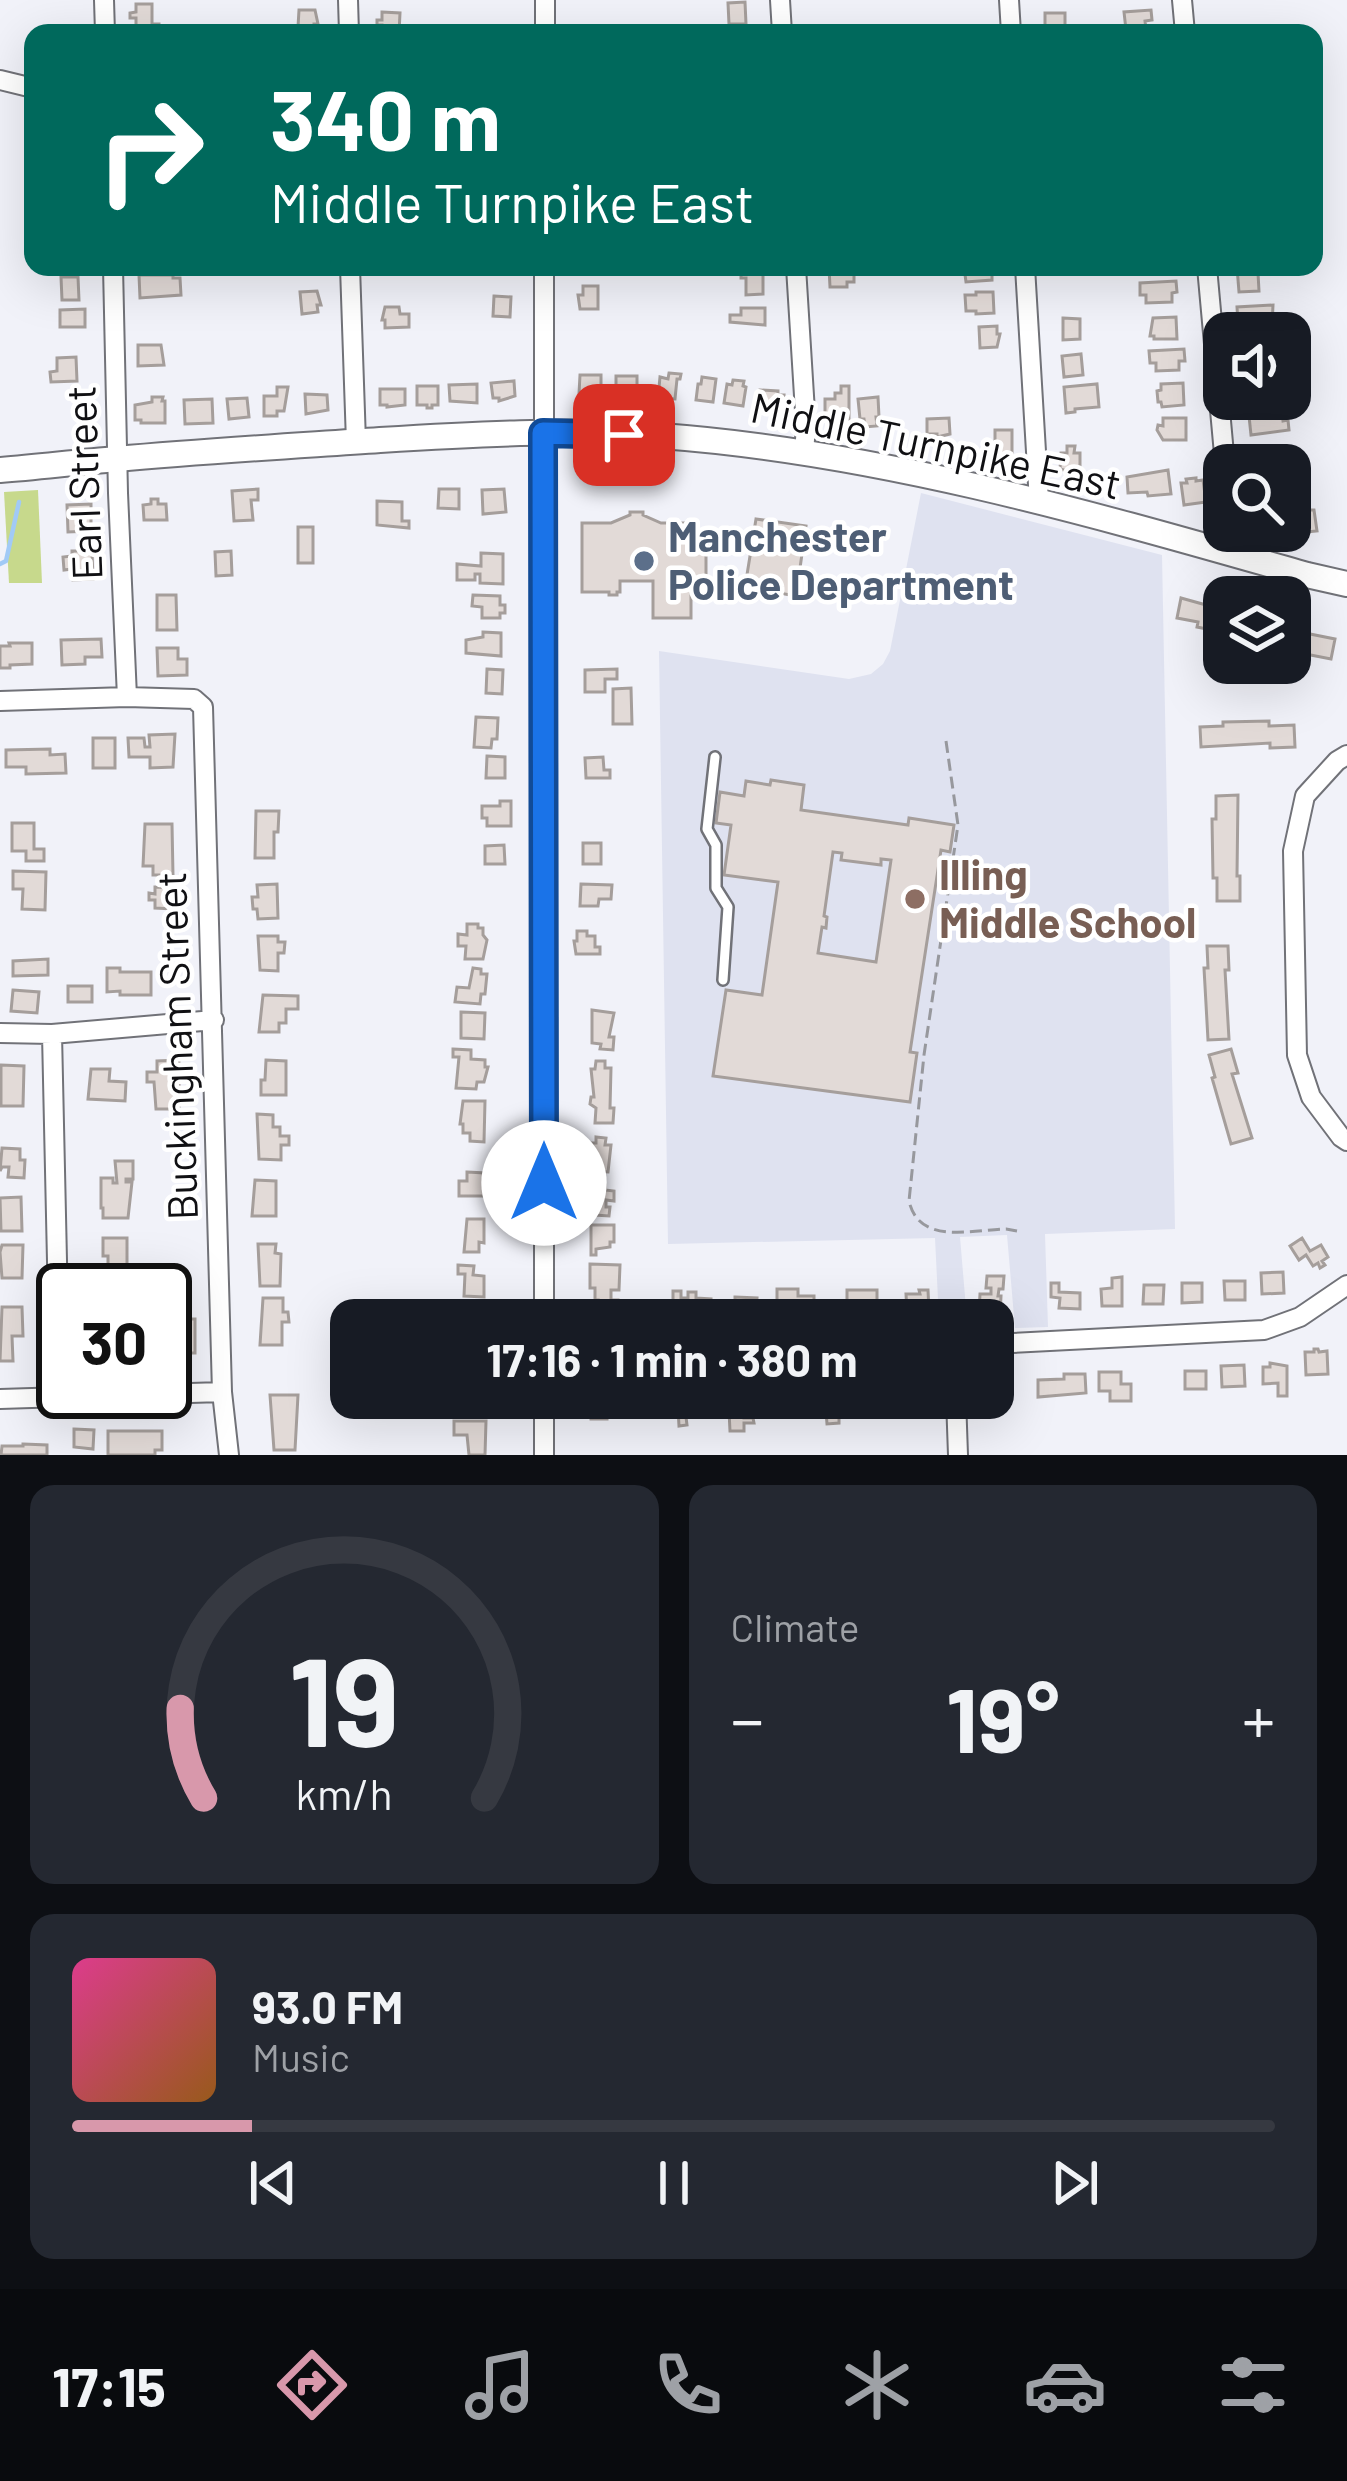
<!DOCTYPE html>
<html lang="en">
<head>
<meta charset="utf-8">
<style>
  body { margin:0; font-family:Barlow,sans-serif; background:#242831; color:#f1f3f6; height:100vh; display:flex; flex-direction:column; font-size:45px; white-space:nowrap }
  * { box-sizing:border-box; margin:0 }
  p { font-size:39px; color:#9ea1a6 }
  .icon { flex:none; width:66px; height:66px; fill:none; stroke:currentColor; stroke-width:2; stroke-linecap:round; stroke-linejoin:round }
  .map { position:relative; height:1455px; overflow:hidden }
  .drawer { display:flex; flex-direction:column; gap:30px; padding:30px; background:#0d0f14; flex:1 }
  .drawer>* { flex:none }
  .top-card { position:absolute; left:24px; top:24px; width:1299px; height:252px; border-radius:24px; box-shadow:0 12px 48px #0002; background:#00695c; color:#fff; overflow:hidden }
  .tools { position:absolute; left:1203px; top:312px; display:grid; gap:24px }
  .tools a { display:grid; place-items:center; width:108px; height:108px; border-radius:24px; background:#171b24; box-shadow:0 12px 48px #0002; font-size:60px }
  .speed { position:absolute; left:36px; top:1263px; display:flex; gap:24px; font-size:60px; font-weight:700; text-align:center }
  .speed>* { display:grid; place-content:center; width:156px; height:156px; border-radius:50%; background:#171b24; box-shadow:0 12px 48px #0002; line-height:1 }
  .speed .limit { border:6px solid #111; border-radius:18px; background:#fff; color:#111 }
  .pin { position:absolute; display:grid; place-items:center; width:102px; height:102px; color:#fff; margin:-51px; border-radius:24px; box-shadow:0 6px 18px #0006 }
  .me { position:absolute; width:132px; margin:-66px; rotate:0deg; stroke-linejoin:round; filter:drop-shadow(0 0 9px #0008) }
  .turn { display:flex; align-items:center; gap:42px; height:252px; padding:0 48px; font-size:54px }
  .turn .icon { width:156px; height:156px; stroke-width:2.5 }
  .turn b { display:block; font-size:84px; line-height:102px }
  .big { font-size:90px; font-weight:700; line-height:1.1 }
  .drawer .tile { flex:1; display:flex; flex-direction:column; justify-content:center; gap:18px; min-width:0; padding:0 42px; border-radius:24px; background:#242831 }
  .drawer .dial { align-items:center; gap:0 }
  .dial svg { height:312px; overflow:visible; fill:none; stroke:#363941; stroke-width:7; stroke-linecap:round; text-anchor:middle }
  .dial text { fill:#f1f3f6; stroke:none }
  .song { display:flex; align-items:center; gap:36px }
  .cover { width:144px; height:144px; border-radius:18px; background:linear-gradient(135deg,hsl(330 70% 55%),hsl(30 70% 35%)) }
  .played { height:12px; border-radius:6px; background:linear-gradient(90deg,#d898ab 15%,#363941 15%) }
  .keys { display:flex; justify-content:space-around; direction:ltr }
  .heat { display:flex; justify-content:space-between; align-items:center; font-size:66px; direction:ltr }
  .drawer .tiles { flex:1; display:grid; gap:30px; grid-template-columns:1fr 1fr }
  .tile:last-child { grid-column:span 2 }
  .trip { position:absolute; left:330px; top:1299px; width:684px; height:120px; border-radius:24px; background:#171b24; box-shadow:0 12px 48px #0002; font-weight:700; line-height:120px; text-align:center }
  .dock { display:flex; height:192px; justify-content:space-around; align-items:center; background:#090b0e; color:#9ea1a6 }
  .dock .icon { width:84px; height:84px }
  .dock .current { color:#d898ab }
  .dock b { font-size:54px; color:#f1f3f6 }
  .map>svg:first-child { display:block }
  .built { fill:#dfe2f0 }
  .green { fill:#c7d98c }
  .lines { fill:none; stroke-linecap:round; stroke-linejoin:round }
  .stream { stroke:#a1caf6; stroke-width:4.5 }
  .building { fill:#e2dad7; stroke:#a59e9b; stroke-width:3; fill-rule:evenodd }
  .service-casing { stroke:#717278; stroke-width:14 }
  .minor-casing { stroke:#717278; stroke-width:22 }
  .secondary-casing { stroke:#717278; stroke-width:28 }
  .path { stroke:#97989d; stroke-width:3; stroke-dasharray:12 6; stroke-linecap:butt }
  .service { stroke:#fff; stroke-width:9 }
  .minor { stroke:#fff; stroke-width:18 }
  .secondary { stroke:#fff; stroke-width:24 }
  .route-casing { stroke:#114b97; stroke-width:30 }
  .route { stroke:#1a73e8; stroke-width:21 }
  .service-dot { fill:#5c6f8a; stroke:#fff; stroke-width:4.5 }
  .education-dot { fill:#8d6e63; stroke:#fff; stroke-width:4.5 }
  .labels { text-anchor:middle; stroke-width:9; stroke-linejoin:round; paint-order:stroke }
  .street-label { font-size:42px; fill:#101013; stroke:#fff }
  .service-label { font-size:42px; font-weight:bold; fill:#4e5e75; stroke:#fff; text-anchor:start }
  .education-label { font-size:42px; font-weight:bold; fill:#785e54; stroke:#fff; text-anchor:start }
</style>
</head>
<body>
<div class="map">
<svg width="1347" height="1455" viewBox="0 0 1347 1455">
  <rect width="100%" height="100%" fill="#f1f2f9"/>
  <path class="built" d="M921,493L1162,555L1175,1229L1045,1234L1048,1327L1015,1328L1007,1235L960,1237L967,1320H939L935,1238L668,1244L659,651L849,679L871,674L883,664L890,651Z"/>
  <path class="green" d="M38,490L42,583H9L4,492Z"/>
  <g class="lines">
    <path class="stream" d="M0,564L6,561L19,502"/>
  </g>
  <path class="building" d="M745,2L746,24H729L728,3Z
    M136,4H152V24H159V33H141V26H136V18H130V13L136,12Z
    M299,10H315L318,24H314V32L292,33L293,27H298Z
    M1151,10L1152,20L1145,21L1146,29L1126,30L1124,12Z
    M382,12L400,13L399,33H382V25H377V20H382Z
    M1045,13H1065V33H1045Z
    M829,267H846V272H854V282H847V287H830Z
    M964,267H995L996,272H992V280L966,282Z
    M1237,267H1247V274L1258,273L1259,291L1239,292Z
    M763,273V294L746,295V278H741V274Z
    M139,275H173V278H180L181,295L140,298Z
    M61,277H78L79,300H62Z
    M1176,281L1177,292L1172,293V302L1146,303V295H1140V283Z
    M583,286H598V309H580L578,295H583Z
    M317,291L321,305H317L318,312L302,314L300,292Z
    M976,292H993L994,313L976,314V311H966L965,295H976Z
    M494,296L511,297L510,317L493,316Z
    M1273,305L1272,327L1244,328V322L1238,323L1237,307Z
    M385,307H399L400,314H409V327L385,328V320H382Z
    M741,308H765V325L730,322V315H741Z
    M85,309V327H60V310Z
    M1176,317L1177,339H1154V336H1150L1153,318Z
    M1063,318L1080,319V339L1063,340Z
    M997,326V334H1000L997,347L980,348L979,327Z
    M138,345H161L164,365L138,366Z
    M1184,349L1185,361H1179V370L1156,371V363H1150L1149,351Z
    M1081,354L1083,375L1064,377L1062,356Z
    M76,357L77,381L51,382L50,372L57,371V358Z
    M669,373L681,374L680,379H677L675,399L658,398L660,377L668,379Z
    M580,375H601V394H594V398H587V394H579Z
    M616,376H637V393L616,394Z
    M702,377L716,379L713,402L696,400L698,384H701Z
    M733,380L744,381L743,386L746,387L743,406L724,403L727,384L732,385Z
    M514,381L515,396L499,401V398H493L491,383Z
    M1183,383L1184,405L1162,407L1161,402H1158L1157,391L1161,390V384Z
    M477,384V403L450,401L449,385Z
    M1097,384L1099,407L1075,409V412L1066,413L1064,387Z
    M417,386H438V405H432V408H427V405H417Z
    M841,386H849V419L825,417V399H835V393H841Z
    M277,387H288L284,411H277V416H264V396H277Z
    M380,389H405V405L387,407V405H380Z
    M760,390L778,391V395H784L783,405H777V409L759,408Z
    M305,394L327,395L328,410L306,414Z
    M152,397H163L162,401H165V423H141V420H135V405L152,402Z
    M878,397L879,417H876L877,426L865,427L864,419H860L858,399Z
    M247,398L249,417L229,419L227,399Z
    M212,399L213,423L185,424L184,400Z
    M1282,413L1283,421L1288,420L1289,430L1251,435L1249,416Z
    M949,418L950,434L937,437V434H927V419Z
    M1163,418H1186V440H1163L1157,430L1158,425L1163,426Z
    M995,430H1012V454H995Z
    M1067,446H1075L1074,453H1080V470L1071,472L1060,469L1061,453H1067Z
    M1276,448V456L1280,455L1281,465H1254L1252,450Z
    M1168,470L1171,494L1148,496L1147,492L1128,493L1127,477Z
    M1196,478V481L1203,480L1206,502L1184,505L1181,483H1187L1186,479Z
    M258,489V500H251L253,520L234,521L232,491Z
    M439,489H459V509L438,508Z
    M504,489L506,512L483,514L482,490Z
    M151,499H158V504H166L167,520H144L143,505L151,504Z
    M377,501L402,502V521H409V528L377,525Z
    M91,504V531L68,532L67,505Z
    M1306,510H1314L1317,531L1295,533L1293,515L1306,513Z
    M630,512H643V515L661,523H691V545H706V578H691V618H653V581H620V592H617V595H609V592H582V523H611L630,515Z
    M756,519L806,526L796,596L745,587Z
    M298,527H313V563H298Z
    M72,551H92L93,579L73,580L72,569L64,570L63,557L72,556Z
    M231,551L232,575L216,576L215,552Z
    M481,553L503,554V584L480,583V574H475V580H457V564L481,566Z
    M157,595H176L177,630H157Z
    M473,595L500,596V605H505V613H500V618H482V607L472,606Z
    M1181,598L1224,610V630L1221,632L1197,627L1198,622L1177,618Z
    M1290,630L1335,639L1331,659L1290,651Z
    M483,632L501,633V656L466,653V640L483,637Z
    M101,639L102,657H85V664L62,665L61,640Z
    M9,643H32V664L10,665V668H0V646H10Z
    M157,648H178V659H187V675L158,676Z
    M487,669L503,670L502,694L486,693Z
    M617,669V679H605V692H585V670Z
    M631,688L632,724H613V689Z
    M476,717L498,718L497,739H492L491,748L474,747Z
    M1269,721V726L1294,725L1295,747L1270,748V743L1201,747L1200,727L1223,726V722Z
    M175,734L173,767L150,768V757H129L128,738H144L145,747H150L149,735Z
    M93,738H115V768H93Z
    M50,749V755L65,754L66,773L26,774V767H6V750Z
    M487,756L505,757V778H486Z
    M603,757L604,770H610V778H586L585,758Z
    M771,780L804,785L801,810L908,825L909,818L954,825L950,852L941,850L910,1052L917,1053L910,1102L713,1076L726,990L762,995L778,882L724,875L731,825L716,823L720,792L744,796L746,781L770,785ZM833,852L842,853L841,860L881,865V859L891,860L876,962L818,953L822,927L826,928L827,917L824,916Z
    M1238,795L1237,876H1240V901H1217V878H1213L1212,819H1216V796Z
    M500,801H511V826H487V818H482V806H500Z
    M256,811H279L278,832H274V858H255Z
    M12,823H34V849H44V861H26V851H12Z
    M145,824H172L173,875H153V866H143Z
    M583,843H601V864H583Z
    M504,845L505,864H485V846Z
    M13,871L46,872L45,910L22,909L23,889H13Z
    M277,884L278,918L258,919L257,909H253L252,897H258L257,885Z
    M581,884L612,885L611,899H599L598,906H580Z
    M155,887L173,888V909L155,908V900H149V893L155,894Z
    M467,924H478V928H483V935L487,940L483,959H465L466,946H458V934L467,935Z
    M577,931H587V936H595V947H600V954H576L574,941H577Z
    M258,936H278V942H285L284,953H278V971L260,970Z
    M1207,946H1228L1229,970H1225L1229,1039L1208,1040L1204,968H1208Z
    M48,959V975L13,976V961Z
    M107,968H120V972H151V995H120V991L107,992Z
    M473,968L481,969V974H487L485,994H481L480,1004L455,1002L457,987L469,988Z
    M68,986H92V1002H68Z
    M13,990L39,992L37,1013L11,1011Z
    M263,995L298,996V1009H286V1023H279V1032H259Z
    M592,1010L614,1013L609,1037H614L613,1050L600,1049L601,1044L592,1043Z
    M461,1012L485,1013L484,1039L461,1038Z
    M453,1049L471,1050V1059L485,1060V1067H488L484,1082H477L476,1089L456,1088L459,1057H453Z
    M1231,1049L1238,1073L1232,1074L1252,1138L1231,1144L1212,1078L1215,1077L1209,1055Z
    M179,1060V1109H156L154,1082H147V1072H157V1061Z
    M266,1060L286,1061V1095H261V1080H265Z
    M596,1061H605V1068H611L610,1108H614L613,1123H595L596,1108L590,1104L591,1097H594L591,1069H595Z
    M1,1065L24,1066L23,1106H1Z
    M91,1069H110L109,1081L126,1082L125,1101L88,1099Z
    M463,1101H485L484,1142L470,1141V1133H463V1124H460Z
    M257,1114L273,1115V1127H280V1136H289V1145H281V1160L259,1159Z
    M596,1137L606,1138L605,1145H611L608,1172L592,1171V1165H590L591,1143H596Z
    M2,1148L20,1149V1160H25L24,1178L8,1177L9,1167H2L0,1171Z
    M115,1161H133V1179H126V1182H132L128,1218H103V1208H101V1178H113V1183H117Z
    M467,1172L485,1173V1196H459V1181H467Z
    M255,1180L276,1181V1216H252Z
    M591,1185H605V1190L614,1191V1201L606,1200V1207H610L609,1216L595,1215V1208L590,1207Z
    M21,1197L22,1231H1L0,1198Z
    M467,1219H484V1243L479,1242V1252H464Z
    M591,1225H614V1242H610V1247L596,1249V1255H591Z
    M103,1238H127V1270H108V1256H103Z
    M1302,1238L1310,1251L1321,1245L1328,1257L1322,1261L1325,1265L1320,1268L1318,1263L1313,1266L1306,1255L1299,1260L1290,1246Z
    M258,1244H276L275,1253L281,1254L280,1286H260Z
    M2,1245H23L22,1278H2L0,1252Z
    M590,1264L620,1265L619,1290H611V1300H618V1318L590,1320L591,1308H597L598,1300H595V1288H590Z
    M458,1265L474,1266L473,1275L484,1276V1297L464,1296L465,1274H458Z
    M1283,1272L1284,1293L1262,1294L1261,1273Z
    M987,1276H1004L1003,1289H999L998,1296H1001L1000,1315L979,1312L980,1294H991V1288H986Z
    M1122,1277V1306H1102L1101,1289L1112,1288V1278Z
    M1224,1281H1245V1300H1225Z
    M1051,1283H1059V1292L1080,1293V1309L1059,1308L1060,1298L1051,1297Z
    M1182,1283H1202V1302L1182,1303Z
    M1144,1285H1164L1163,1304H1143Z
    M777,1289H798V1296H814V1315H794V1308H777Z
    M847,1290H877V1309L847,1313Z
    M919,1290H928L929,1312L907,1313L906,1294H920Z
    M673,1291H681V1298H688V1292H696V1298L711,1299L710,1317L694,1320V1317H688V1309L673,1308Z
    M735,1297L757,1298L756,1312H750V1318L735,1317Z
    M263,1298H283V1312H288L289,1322H282V1345H260Z
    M2,1307H22L23,1336H12L13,1361H0Z
    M177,1319H195V1353H177Z
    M1314,1349H1318L1319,1352L1327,1351L1328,1374L1306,1375L1305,1352H1314Z
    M1270,1363L1287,1366V1396H1278V1383L1263,1384V1367H1270Z
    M1244,1365L1245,1386L1222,1387L1221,1366Z
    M1185,1371H1206V1389H1185Z
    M1099,1372H1121V1384H1131V1401H1110V1391H1099Z
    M1064,1374H1085L1086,1393L1038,1397V1380L1064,1379Z
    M270,1395H298L295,1450H274Z
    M590,1398H607V1404L612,1405V1415H607V1419H591Z
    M741,1398H762V1414L744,1415V1418H753L754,1423H744V1431H730L729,1411H742Z
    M787,1398H808L809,1414L775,1415V1401H787Z
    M825,1398H869V1414L839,1416V1423L827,1424Z
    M898,1398H929V1410L898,1412Z
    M713,1399L714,1416L686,1417L687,1425L679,1426L678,1408H693V1400Z
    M454,1421H486L485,1455H469L467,1435H454Z
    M74,1429L94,1430L93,1449L74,1447Z
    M108,1431H162V1450H155V1455H108Z
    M23,1444L47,1445V1455H1L2,1446H23Z"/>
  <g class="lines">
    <g class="service-casing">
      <path id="service" d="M715,757L707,829L716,845V888L728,907L723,980"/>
    </g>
    <g class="minor-casing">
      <path id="minor" d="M104,0L105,33
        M348,0L349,33
        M780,0L782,33
        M1009,0L1011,33
        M1182,0L1185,33
        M545,33V0
        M0,80L33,88
        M113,267L118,493L127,697
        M350,267L356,442
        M544,267V1320
        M796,267L806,428L804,451
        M1025,267L1039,502
        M1207,267L1225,465
        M0,701L127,697L194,699L203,707L222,1392L229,1455
        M1347,755L1337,761L1305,796L1293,851L1297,1055L1311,1097L1341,1137L1347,1141
        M0,1033L52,1034L214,1020
        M52,1034L60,1397
        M993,1344L1264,1330L1300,1317L1347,1285
        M956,1398L958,1455
        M0,1399L222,1392
        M544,1455V1398"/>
    </g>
    <g class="secondary-casing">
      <path id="secondary" d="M0,470C39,467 78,462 117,459C205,451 292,446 380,440C473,434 567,429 661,436C881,452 1096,515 1307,575L1347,584"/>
    </g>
    <path class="path" d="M946,741L958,825L924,1055L909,1201C919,1245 970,1230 1006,1229L1017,1231"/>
    <use href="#service" class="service"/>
    <use href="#minor" class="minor"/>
    <use href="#secondary" class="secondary"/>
  </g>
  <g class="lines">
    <g class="route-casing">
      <path id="route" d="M544,1183L543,433L624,435"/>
    </g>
    <use href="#route" class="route"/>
  </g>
  <circle class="service-dot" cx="644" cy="561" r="12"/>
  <circle class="education-dot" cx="915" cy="899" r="12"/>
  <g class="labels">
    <g class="street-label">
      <text transform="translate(936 446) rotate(12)" y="15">Middle Turnpike East</text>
      <text transform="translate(84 483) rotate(-92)" y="15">Earl Street</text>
      <text transform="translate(177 1046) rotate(-92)" y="15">Buckingham Street</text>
    </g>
    <g class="service-label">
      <text x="668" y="552">Manchester<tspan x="668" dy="48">Police Department</tspan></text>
    </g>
    <g class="education-label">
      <text x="939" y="890">Illing<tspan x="939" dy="48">Middle School</tspan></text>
    </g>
  </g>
</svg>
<div class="tools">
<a><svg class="icon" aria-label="sound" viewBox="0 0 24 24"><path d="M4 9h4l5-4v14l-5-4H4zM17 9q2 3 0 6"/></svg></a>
<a><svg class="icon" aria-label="search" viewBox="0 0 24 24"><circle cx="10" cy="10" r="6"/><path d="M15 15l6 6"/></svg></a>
<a><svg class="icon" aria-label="layers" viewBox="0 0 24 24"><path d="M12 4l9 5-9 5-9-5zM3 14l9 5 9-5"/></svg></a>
</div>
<div class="speed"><div class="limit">30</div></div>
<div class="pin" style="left:624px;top:435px;background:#d93025"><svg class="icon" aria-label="arrive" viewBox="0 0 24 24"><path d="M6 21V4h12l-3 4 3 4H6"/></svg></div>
<svg class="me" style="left:544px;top:1183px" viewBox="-20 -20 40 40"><circle r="19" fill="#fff"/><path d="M0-13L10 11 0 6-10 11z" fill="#1a73e8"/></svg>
<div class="trip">17:16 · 1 min · 380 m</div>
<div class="top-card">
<div class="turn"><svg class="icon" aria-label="right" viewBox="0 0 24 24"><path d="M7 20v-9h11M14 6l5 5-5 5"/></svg><div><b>340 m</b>Middle Turnpike East</div></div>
</div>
</div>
<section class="drawer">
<div class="tiles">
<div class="tile dial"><svg viewBox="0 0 100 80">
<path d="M14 69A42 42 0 1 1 86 69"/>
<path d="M14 69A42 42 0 0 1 8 46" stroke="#d898ab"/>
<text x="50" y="56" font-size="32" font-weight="700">19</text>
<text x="50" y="72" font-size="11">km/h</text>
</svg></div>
<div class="tile"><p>Climate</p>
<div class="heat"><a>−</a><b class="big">19°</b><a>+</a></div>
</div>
<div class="tile">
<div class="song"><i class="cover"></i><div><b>93.0 FM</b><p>Music</p></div></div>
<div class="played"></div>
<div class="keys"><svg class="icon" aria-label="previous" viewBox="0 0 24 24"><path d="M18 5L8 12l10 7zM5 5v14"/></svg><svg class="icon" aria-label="pause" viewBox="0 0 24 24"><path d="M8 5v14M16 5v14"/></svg><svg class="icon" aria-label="next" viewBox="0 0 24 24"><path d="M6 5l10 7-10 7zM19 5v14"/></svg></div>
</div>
</div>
</section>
<nav class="dock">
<b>17:15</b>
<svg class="icon current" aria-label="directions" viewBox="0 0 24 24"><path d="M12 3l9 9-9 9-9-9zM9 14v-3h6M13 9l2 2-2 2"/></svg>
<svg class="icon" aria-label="music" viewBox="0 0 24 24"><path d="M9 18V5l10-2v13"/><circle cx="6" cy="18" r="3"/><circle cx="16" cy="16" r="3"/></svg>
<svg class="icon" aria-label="phone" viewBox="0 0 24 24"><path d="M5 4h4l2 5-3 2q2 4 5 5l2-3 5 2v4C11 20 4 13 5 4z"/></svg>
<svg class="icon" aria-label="climate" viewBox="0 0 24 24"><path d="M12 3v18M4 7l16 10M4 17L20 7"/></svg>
<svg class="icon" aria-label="car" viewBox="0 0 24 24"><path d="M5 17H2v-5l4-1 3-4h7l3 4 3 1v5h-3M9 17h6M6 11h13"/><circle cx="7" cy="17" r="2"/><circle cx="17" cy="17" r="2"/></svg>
<svg class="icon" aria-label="filters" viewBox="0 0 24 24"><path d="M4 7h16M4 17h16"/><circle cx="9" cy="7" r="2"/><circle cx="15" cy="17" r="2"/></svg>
</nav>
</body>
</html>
